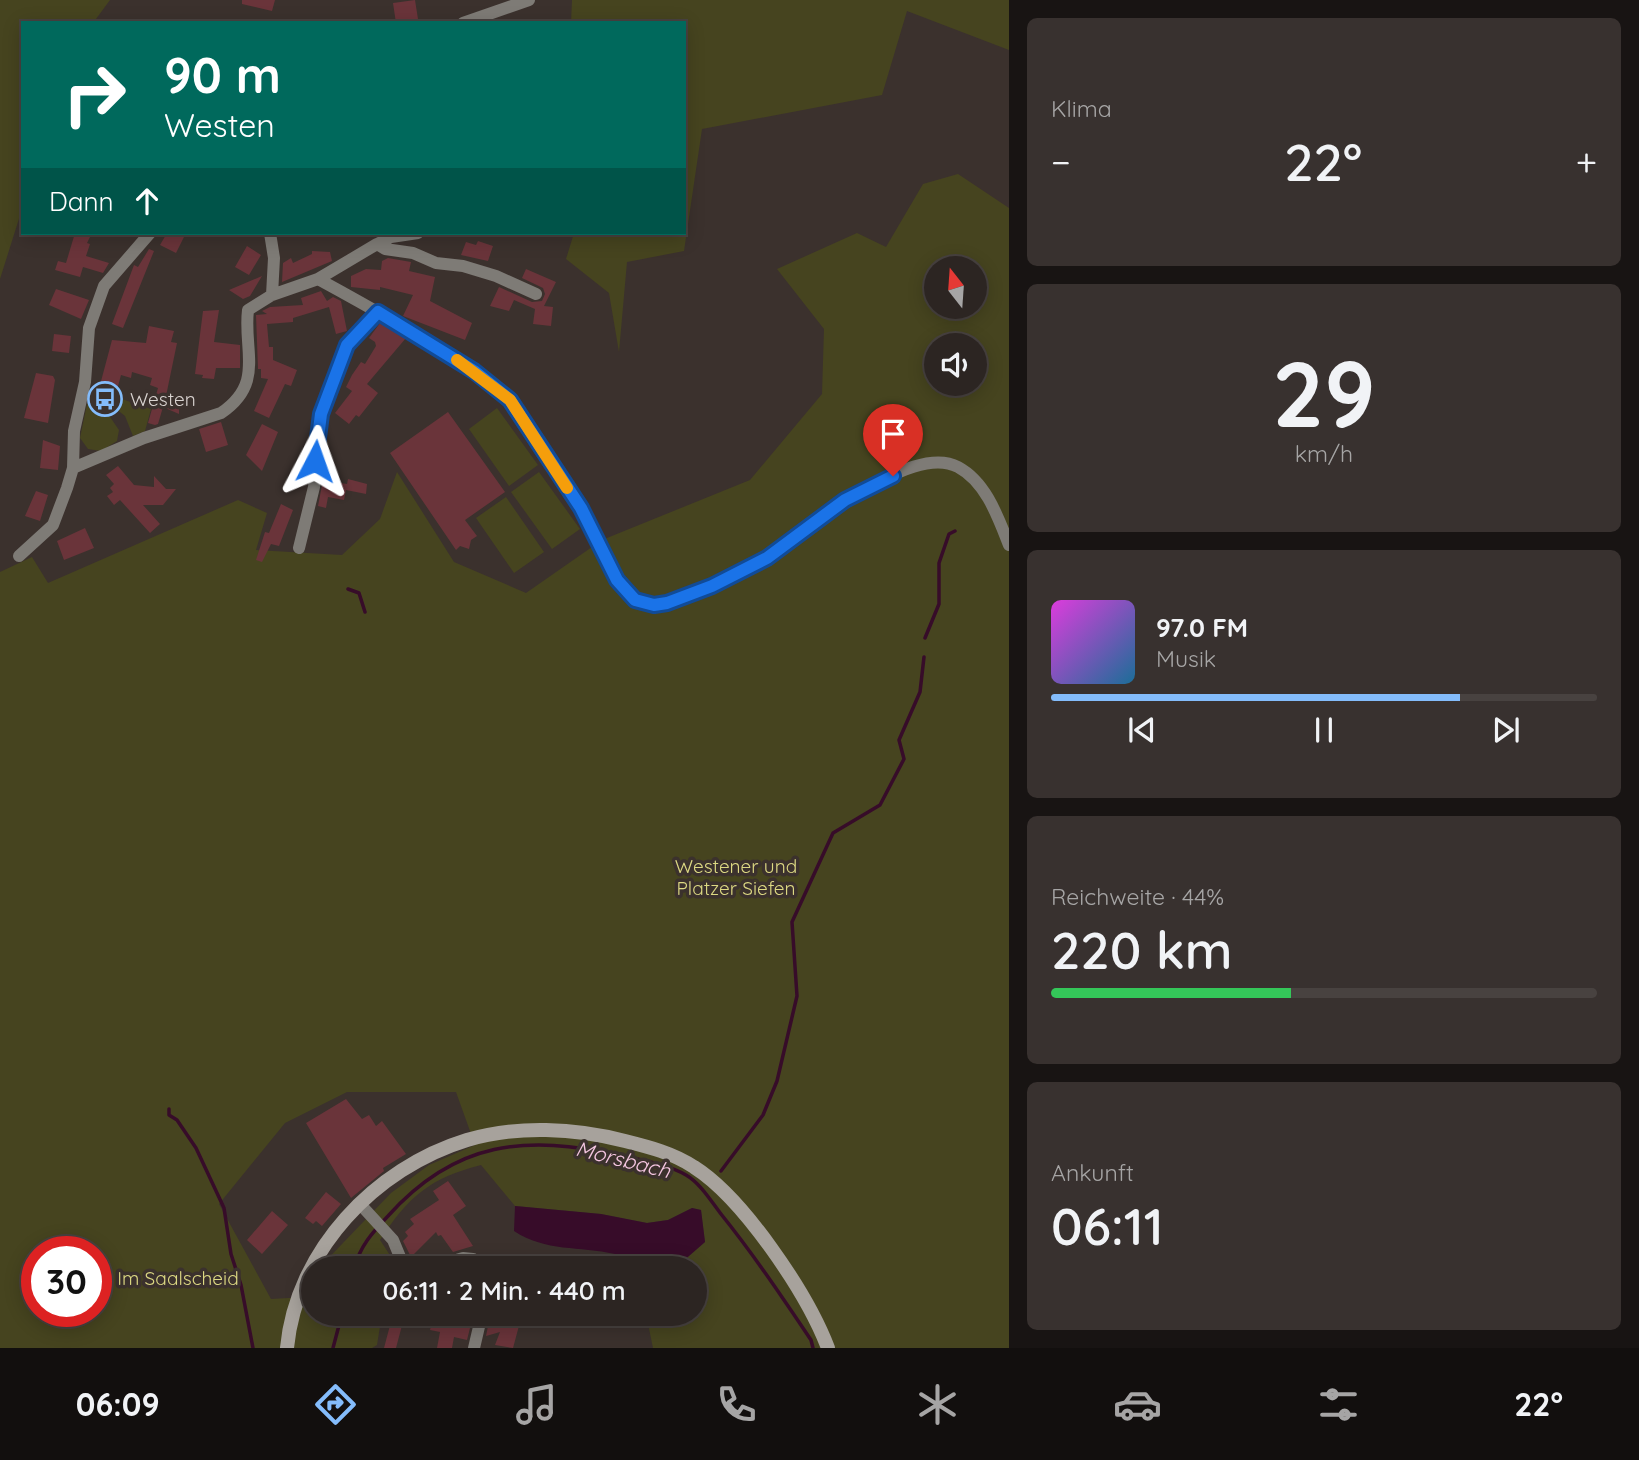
<!DOCTYPE html>
<html lang="de">
<head>
<meta charset="utf-8">
<style>
  body { margin:0; font-family:Quicksand,sans-serif; background:#38312f; color:#f1f3f6; height:100vh; display:flex; flex-direction:column; font-size:26px; white-space:nowrap }
  * { box-sizing:border-box; margin:0 }
  p { font-size:23px; color:#a6a5a5 }
  .icon { flex:none; width:38px; height:38px; fill:none; stroke:currentColor; stroke-width:2; stroke-linecap:round; stroke-linejoin:round }
  .map { position:relative; flex:1; overflow:hidden }
  .panel { display:flex; flex-direction:column; gap:18px; padding:18px; background:#181413; width:630px }
  .panel>* { flex:none }
  .guide { position:absolute; left:21px; top:21px; width:665px; height:214px; border-radius:0px; box-shadow:0 4px 18px #0003,0 0 0 2px #484240; background:#00695c; color:#fff; overflow:hidden }
  .needle { width:46px; rotate:343deg }
  .tools { position:absolute; left:924px; top:256px; display:grid; gap:14px }
  .tools a { display:grid; place-items:center; width:63px; height:63px; border-radius:50%; background:#2c2522; box-shadow:0 4px 18px #0003,0 0 0 2px #484240; font-size:35px }
  .speed { position:absolute; left:21px; top:1236px; display:flex; gap:14px; font-size:35px; font-weight:700; text-align:center }
  .speed>* { display:grid; place-content:center; width:91px; height:91px; border-radius:50%; background:#2c2522; box-shadow:0 4px 18px #0003,0 0 0 2px #484240; line-height:1 }
  .speed .limit { border:10px solid #d22; background:#fff; color:#111 }
  .pin { position:absolute; display:grid; place-items:center; width:60px; height:60px; color:#fff; margin:-72px -30px; border-radius:50% 50% 50% 0; rotate:-45deg; box-shadow:0 0 7px #0007 }
  .pin .icon { rotate:45deg }
  .me { position:absolute; width:77px; margin:-38px; rotate:4deg; stroke-linejoin:round; filter:drop-shadow(0 0 5px #0008) }
  .turn { display:flex; align-items:center; gap:24px; height:147px; padding:0 28px; font-size:32px }
  .turn .icon { width:91px; height:91px; stroke-width:2.5 }
  .turn b { display:block; font-size:49px; line-height:60px }
  .then { display:flex; align-items:center; height:66px; padding:0 28px; background:#0003; gap:14px; font-size:26px }
  .big { font-size:52px; font-weight:600; line-height:1.1 }
  .panel .widget { flex:1; display:flex; flex-direction:column; justify-content:center; gap:10px; min-width:0; padding:0 24px; border-radius:10px; background:#38312f }
  .panel .dial { align-items:center; gap:0 }
  .dial b { font-size:91px; line-height:1 }
  .song { display:flex; align-items:center; gap:21px }
  .cover { width:84px; height:84px; border-radius:10px; background:linear-gradient(135deg,hsl(300 70% 55%),hsl(200 70% 35%)) }
  .played { height:7px; border-radius:4px; background:linear-gradient(90deg,#84bcfb 75%,#484240 75%) }
  .keys { display:flex; justify-content:space-around; direction:ltr }
  .heat { display:flex; justify-content:space-between; align-items:center; font-size:38px; direction:ltr }
  .charge { height:10px; border-radius:5px; background:linear-gradient(90deg,#34c759 44%,#484240 0) }
  .trip { position:absolute; left:301px; top:1256px; width:406px; height:70px; border-radius:35px; background:#2c2522; box-shadow:0 4px 18px #0003,0 0 0 2px #484240; font-weight:600; line-height:70px; text-align:center }
  .tabs { display:flex; height:112px; justify-content:space-around; align-items:center; background:#120f0e; color:#a6a5a5 }
  .tabs .icon { width:49px; height:49px }
  .tabs .on { color:#84bcfb }
  .tabs b { font-size:32px; color:#f1f3f6 }
  main { display:flex; flex:1; min-height:0 }
  .map>svg:first-child { display:block }
  .green { fill:#46441f; fill-rule:evenodd }
  .water { fill:#370c29 }
  .lines { fill:none; stroke-linecap:round; stroke-linejoin:round }
  .stream { stroke:#370c29; stroke-width:3.5 }
  .building { fill:#6a343a }
  .minor { stroke:#7e7b76; stroke-width:12 }
  .secondary { stroke:#a7a29c; stroke-width:14 }
  .route-casing { stroke:#114b97; stroke-width:18 }
  .route { stroke:#1a73e8; stroke-width:12 }
  .slow { stroke:#f59e0b; stroke-width:12 }
  .labels { text-anchor:middle; stroke-width:7; stroke-linejoin:round; paint-order:stroke }
  .poi-label { font-size:19px; fill:#d9d3d0; stroke:#3b312d; text-anchor:start }
  .park-label { font-size:19px; fill:#ddd983; stroke:#3b312d }
  .water-label { font-size:21px; font-style:italic; fill:#f5c6e1; stroke:#3b312d }
</style>
</head>
<body>
<main>
<div class="map">
<svg width="1009" height="1348" viewBox="0 0 1009 1348">
  <rect width="100%" height="100%" fill="#3b312d"/>
  <path class="green" d="M0,0H110L93,23H23V206L0,279Z
    M572,0H1009V50L907,11L882,95L702,129L684,251L627,262L619,352L609,293L566,259L574,233H684V23H571Z
    M958,174L1009,208V1348H653L646,1314H695V1269H674L705,1242L701,1210L692,1208L668,1220L647,1223L601,1214L515,1206L481,1165C430,1178 409,1196 380,1240L399,1269H318L391,1193L429,1165L475,1145L456,1092H347L285,1123L219,1204L271,1299L307,1297L313,1281V1314H382L377,1345L372,1348H0V572L32,557L48,583L238,500L267,513L256,550L342,555L380,519L397,472L454,562L526,593L602,540L750,480L822,394L824,329L777,269L857,233L886,247L923,184ZM936,268H975V306H936ZM936,345H975V383H936ZM37,1251H96V1311H37Z
    M90,388L151,409L145,431L133,436L125,416L111,405V398L103,396L102,399L90,392Z
    M87,404L108,414L119,430L117,441L101,451L88,449L80,438Z
    M497,408L538,465L509,486L469,429Z
    M539,472L580,529L552,549L511,492Z
    M506,497L544,552L514,573L476,518Z"/>
  <path class="water" d="M515,1206L601,1214L647,1223L668,1220L692,1208L701,1210L705,1242L674,1269C644,1269 640,1260 615,1254C579,1246 546,1252 514,1231Z"/>
  <g class="lines">
    <path class="stream" d="M348,589L359,593L365,612
      M925,638L939,604V563L949,534L955,531
      M169,1109V1115L177,1120L196,1148L224,1208L231,1254L241,1285L253,1348
      M721,1171L763,1115L777,1081L797,996L792,922L833,833L880,805L904,759L899,740L920,692L924,657
      M354,1269C360,1246 372,1233 388,1216C456,1140 526,1135 620,1155C641,1160 667,1164 686,1175C700,1183 711,1201 721,1214C754,1255 782,1297 811,1340L813,1348
      M333,1348L342,1314"/>
  </g>
  <path class="building" d="M242,0H275L272,11L242,4Z
    M415,0L418,19L396,23L393,3Z
    M75,233H92L87,243L90,244L86,256L109,263L103,273L83,267L80,277L55,270L58,261L66,263Z
    M167,233H186L176,253L160,245Z
    M478,241L493,246L488,261L461,255L466,242L476,245Z
    M247,246L261,255L249,275L235,267Z
    M149,249L154,251L123,328L112,324L134,265L138,267Z
    M312,251L330,252L332,261L282,282L283,263L291,258L293,263L312,254Z
    M388,258L411,262L409,271L435,277L430,301L472,323L465,340L403,316L413,295L380,287V290L351,287V276L366,269L381,270L382,261Z
    M526,269L556,282L544,306L553,307L551,326L533,324L535,309L514,300L509,311L490,306L499,287L532,302L542,301L545,294L543,288L522,278Z
    M262,276L250,296L243,299L229,290Z
    M56,289L89,300L81,319L49,305Z
    M321,291L327,301L333,297L341,301L347,331L336,334L329,307L293,318V322L267,324L269,347H273V360L297,370L291,386L285,384L269,418L254,411L268,379L261,378V369H258L256,315L267,314L262,311L270,307L303,305L301,298Z
    M219,310L214,342L240,345V368H216L214,379L202,378L203,375L195,374L203,311Z
    M380,323L406,338L367,384L378,393L359,417L356,415L349,424L335,413L352,391L346,387L352,375L361,362L365,364L376,346L375,342L369,338Z
    M149,326L174,331L171,342L177,343L166,396L179,401V414L163,407L158,424L155,425L148,423L158,388L150,385L152,378L132,372L131,378L121,375L117,390L100,385L112,340L146,343Z
    M54,334L71,336L69,353L52,351Z
    M36,373L53,376L55,380L48,423L24,418Z
    M448,412L505,492L465,520L477,536L471,540L469,549L460,546L456,550L390,453Z
    M221,422L228,445L206,452L199,429Z
    M262,424L278,432L262,471L246,455Z
    M43,440L60,446L58,470L40,468Z
    M118,466L134,485L154,487V476L166,489H176L163,505H143L160,524L150,533L120,500L114,505L107,496L113,492L110,488L114,484L106,475Z
    M348,479L367,484L366,494L346,490L344,500L328,497L326,508L318,506L323,480L347,484Z
    M36,491L48,495L40,521L25,516Z
    M281,504L293,510L279,546L271,544L262,562L256,560L265,532L269,533Z
    M85,528L94,548L64,560L57,541Z
    M346,1099L362,1119L369,1115L376,1126L382,1121L406,1154L383,1168L384,1171L351,1198L306,1123Z
    M448,1181L466,1206L453,1215L473,1246L453,1252L441,1235L438,1236L436,1232L411,1257L403,1241L408,1236L405,1232L414,1224L410,1219L439,1200L433,1191Z
    M326,1192L341,1204L322,1226L316,1221L313,1224L305,1218Z
    M272,1211L288,1225L262,1254L247,1240Z
    M393,1314H405L396,1348H384Z
    M434,1314H453L472,1320L467,1340L454,1337L452,1348H437L440,1332L430,1330Z
    M496,1314H536L520,1322L513,1348L495,1345L500,1332L486,1336L490,1316Z"/>
  <g class="lines">
    <path class="minor" d="M463,23L529,0
      M270,233L274,258L272,295
      M377,244L391,237L418,233
      M318,279L377,244L385,249L413,253L436,263L463,266L496,276L536,294
      M73,468L144,438L221,413C265,383 243,351 248,310L272,295L318,279C364,304 411,330 455,359C474,371 496,383 510,400C534,429 559,473 579,506C597,534 615,601 651,604C666,606 683,598 697,592C721,583 746,571 768,557C808,533 909,441 958,467C986,482 998,517 1009,545
      M299,548L314,487L321,414L347,345L378,312
      M19,556L53,525L67,488L73,468L74,431L85,382L89,328L104,286L150,233
      M360,1204L393,1240L405,1269
      M427,1269L463,1258L473,1259L482,1269
      M474,1348L482,1314"/>
    <path class="secondary" d="M287,1348C296,1251 375,1168 467,1140C517,1125 575,1128 625,1141C649,1147 673,1153 694,1167C743,1198 807,1293 828,1348"/>
  </g>
  <g class="lines">
    <g class="route-casing">
      <path id="route" d="M315,461L321,414L347,345L378,312L474,371L510,400L581,508L617,580L635,600L654,605L667,603L712,586L767,558L845,500L893,476"/>
    </g>
    <use href="#route" class="route"/>
    <path class="slow" d="M457,360L510,400L567,488"/>
  </g>
  <defs>
    <g id="bus-ring" transform="scale(1.75)"><circle r="9.5" fill="#3b312d" stroke="#84bcfb" stroke-width="1.5"/><path d="M-5-6H5V4H4V6H2V4H-2V6H-4V4H-5ZM-3.5-4V0h7V-4ZM-3.5 1.2v1.5H-2V1.2ZM2 1.2v1.5H3.5V1.2Z" fill="#84bcfb"/></g>
  </defs>
  <g fill-rule="evenodd">
    <use href="#bus-ring" x="105" y="399"/>
  </g>
  <g class="labels">
    <g class="poi-label">
      <text x="130" y="406">Westen</text>
    </g>
    <g class="park-label">
      <text x="736" y="873">Westener und<tspan x="736" dy="22">Platzer Siefen</tspan></text>
      <text x="178" y="1285">Im Saalscheid</text>
    </g>
    <g class="water-label">
      <text transform="translate(623 1160) rotate(14)" y="7">Morsbach</text>
    </g>
  </g>
</svg>
<div class="tools">
<a><svg class="needle" viewBox="-14 -14 28 28"><path d="M0-13l5 13h-10z" fill="#e53935"/><path d="M0 13l5-13h-10z" fill="#a6a5a5"/></svg></a>
<a><svg class="icon" aria-label="sound" viewBox="0 0 24 24"><path d="M4 9h4l5-4v14l-5-4H4zM17 9q2 3 0 6"/></svg></a>
</div>
<div class="speed"><div class="limit">30</div></div>
<div class="pin" style="left:893px;top:476px;background:#d93025"><svg class="icon" aria-label="arrive" viewBox="0 0 24 24"><path d="M6 21V4h12l-3 4 3 4H6"/></svg></div>
<svg class="me" style="left:315px;top:461px" viewBox="-20 -20 40 40"><path d="M0-17L14 15 0 8-14 15z" fill="#1a73e8" stroke="#fff" stroke-width="4"/></svg>
<div class="trip">06:11 · 2 Min. · 440 m</div>
<div class="guide">
<div class="turn"><svg class="icon" aria-label="right" viewBox="0 0 24 24"><path d="M7 20v-9h11M14 6l5 5-5 5"/></svg><div><b>90 m</b>Westen</div></div>
<div class="then">Dann<svg class="icon" aria-label="ahead" viewBox="0 0 24 24"><path d="M12 20V5M6 11l6-6 6 6"/></svg></div>
</div>
</div>
<section class="panel">
<div class="widget"><p>Klima</p>
<div class="heat"><a>−</a><b class="big">22°</b><a>+</a></div>
</div>
<div class="widget dial"><b>29</b><p>km/h</p></div>
<div class="widget">
<div class="song"><i class="cover"></i><div><b>97.0 FM</b><p>Musik</p></div></div>
<div class="played"></div>
<div class="keys"><svg class="icon" aria-label="previous" viewBox="0 0 24 24"><path d="M18 5L8 12l10 7zM5 5v14"/></svg><svg class="icon" aria-label="pause" viewBox="0 0 24 24"><path d="M8 5v14M16 5v14"/></svg><svg class="icon" aria-label="next" viewBox="0 0 24 24"><path d="M6 5l10 7-10 7zM19 5v14"/></svg></div>
</div>
<div class="widget"><p>Reichweite · 44%</p><b class="big">220 km</b><div class="charge"></div></div>
<div class="widget"><p>Ankunft</p><b class="big">06:11</b></div>
</section>
</main>
<nav class="tabs">
<b>06:09</b>
<svg class="icon on" aria-label="directions" viewBox="0 0 24 24"><path d="M12 3l9 9-9 9-9-9zM9 14v-3h6M13 9l2 2-2 2"/></svg>
<svg class="icon" aria-label="music" viewBox="0 0 24 24"><path d="M9 18V5l10-2v13"/><circle cx="6" cy="18" r="3"/><circle cx="16" cy="16" r="3"/></svg>
<svg class="icon" aria-label="phone" viewBox="0 0 24 24"><path d="M5 4h4l2 5-3 2q2 4 5 5l2-3 5 2v4C11 20 4 13 5 4z"/></svg>
<svg class="icon" aria-label="climate" viewBox="0 0 24 24"><path d="M12 3v18M4 7l16 10M4 17L20 7"/></svg>
<svg class="icon" aria-label="car" viewBox="0 0 24 24"><path d="M5 17H2v-5l4-1 3-4h7l3 4 3 1v5h-3M9 17h6M6 11h13"/><circle cx="7" cy="17" r="2"/><circle cx="17" cy="17" r="2"/></svg>
<svg class="icon" aria-label="filters" viewBox="0 0 24 24"><path d="M4 7h16M4 17h16"/><circle cx="9" cy="7" r="2"/><circle cx="15" cy="17" r="2"/></svg>
<b>22°</b>
</nav>
</body>
</html>
